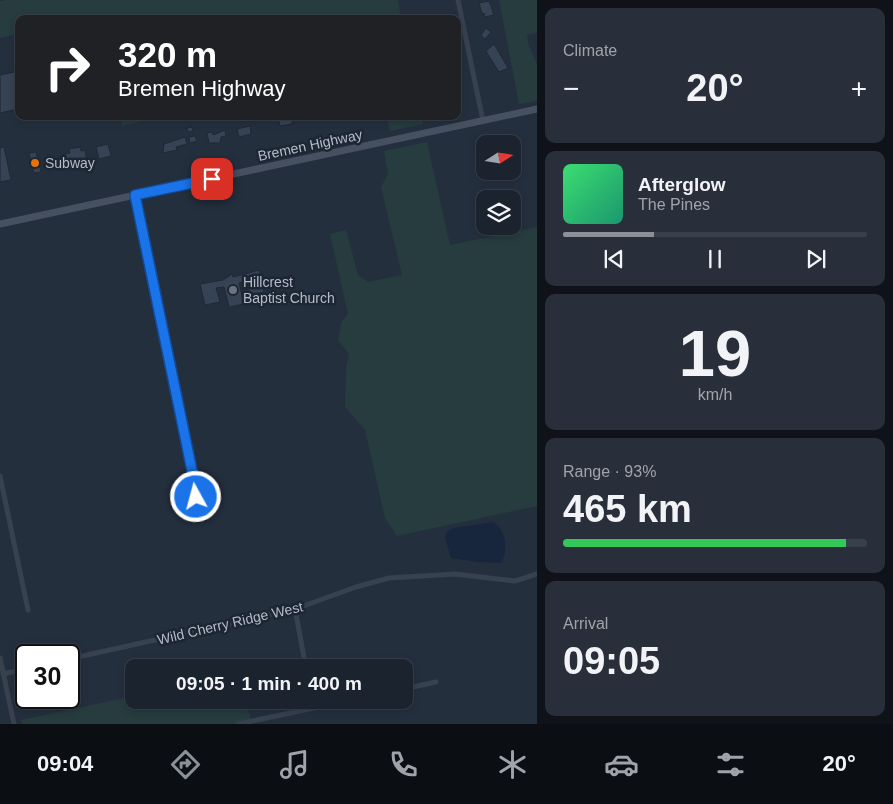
<!DOCTYPE html>
<html lang="en">
<head>
<meta charset="utf-8">
<style>
  body { margin:0; font-family:Helvetica,sans-serif; background:#282f3a; color:#f1f3f6; height:100vh; display:flex; flex-direction:column; font-size:19px; white-space:nowrap }
  * { box-sizing:border-box; margin:0 }
  p { font-size:16px; color:#a0a4aa }
  .icon { flex:none; width:28px; height:28px; fill:none; stroke:currentColor; stroke-width:2; stroke-linecap:round; stroke-linejoin:round }
  .map { position:relative; flex:1; overflow:hidden }
  .drawer { display:flex; flex-direction:column; gap:8px; padding:8px; background:#0f1319; width:356px }
  .drawer>* { flex:none }
  .guide { position:absolute; left:15px; top:15px; width:446px; height:105px; border-radius:10px; box-shadow:0 2px 8px #0003,0 0 0 1px #39404a; background:#202124; color:#fff; overflow:hidden }
  .needle { width:32px; rotate:78deg }
  .tools { position:absolute; left:476px; top:135px; display:grid; gap:10px }
  .tools a { display:grid; place-items:center; width:45px; height:45px; border-radius:10px; background:#1b232e; box-shadow:0 2px 8px #0003,0 0 0 1px #39404a; font-size:25px }
  .speed { position:absolute; left:15px; top:644px; display:flex; gap:10px; font-size:25px; font-weight:700; text-align:center }
  .speed>* { display:grid; place-content:center; width:65px; height:65px; border-radius:50%; background:#1b232e; box-shadow:0 2px 8px #0003,0 0 0 1px #39404a; line-height:1 }
  .speed .limit { border:2px solid #111; border-radius:8px; background:#fff; color:#111 }
  .pin { position:absolute; display:grid; place-items:center; width:42px; height:42px; color:#fff; margin:-21px; border-radius:10px; box-shadow:0 2px 8px #0006 }
  .me { position:absolute; width:55px; margin:-28px; rotate:353deg; stroke-linejoin:round; filter:drop-shadow(0 0 4px #0008) }
  .turn { display:flex; align-items:center; gap:18px; height:105px; padding:0 20px; font-size:22px }
  .turn .icon { width:65px; height:65px; stroke-width:2.5 }
  .turn b { display:block; font-size:35px; line-height:42px }
  .big { font-size:38px; font-weight:700; line-height:1.1 }
  .drawer .tile { flex:1; display:flex; flex-direction:column; justify-content:center; gap:8px; min-width:0; padding:0 18px; border-radius:10px; background:#282f3a }
  .drawer .dial { align-items:center; gap:0 }
  .dial b { font-size:65px; line-height:1 }
  .song { display:flex; align-items:center; gap:15px }
  .cover { width:60px; height:60px; border-radius:8px; background:linear-gradient(135deg,hsl(140 70% 55%),hsl(160 70% 35%)) }
  .played { height:5px; border-radius:2px; background:linear-gradient(90deg,#8c9099 30%,#39404a 30%) }
  .keys { display:flex; justify-content:space-around; direction:ltr }
  .heat { display:flex; justify-content:space-between; align-items:center; font-size:28px; direction:ltr }
  .charge { height:8px; border-radius:4px; background:linear-gradient(90deg,#34c759 93%,#39404a 0) }
  .trip { position:absolute; left:125px; top:659px; width:288px; height:50px; border-radius:10px; background:#1b232e; box-shadow:0 2px 8px #0003,0 0 0 1px #39404a; font-weight:700; line-height:50px; text-align:center }
  .tabs { display:flex; height:80px; justify-content:space-around; align-items:center; background:#0b0e12; color:#a0a4aa }
  .tabs .icon { width:35px; height:35px }
  .tabs .selected { color:#8c9099 }
  .tabs b { font-size:22px; color:#f1f3f6 }
  main { display:flex; flex:1; min-height:0 }
  .map>svg:first-child { display:block }
  .green { fill:#263c3f }
  .water { fill:#17263c }
  .building { fill:#364354; stroke:#1f2835 }
  .lines { fill:none; stroke-linecap:round; stroke-linejoin:round }
  .minor { stroke:#38414e; stroke-width:5 }
  .secondary { stroke:#465061; stroke-width:7 }
  .route-casing { stroke:#114b97; stroke-width:12 }
  .route { stroke:#1a73e8; stroke-width:9 }
  .food-dot { fill:#e8710a; stroke:#1d2633; stroke-width:2 }
  .worship-dot { fill:#6b7280; stroke:#1d2633; stroke-width:2 }
  .labels { text-anchor:middle; stroke-width:5; stroke-linejoin:round; paint-order:stroke }
  .street-label { font-size:14px; fill:#b4bcc9; stroke:#1d2633 }
  .poi-label { font-size:14px; fill:#b4bcc9; stroke:#1d2633; text-anchor:start }
</style>
</head>
<body>
<main>
<div class="map">
<svg width="537" height="724" viewBox="0 0 537 724">
  <rect width="100%" height="100%" fill="#242f3e"/>
  <path class="green" d="M6,0H398L401,19H19V34L0,38V1Z
    M499,0H537V33L527,35L528,43L537,64V101L519,104Z
    M119,116H165L122,126Z
    M386,116H422L423,124L390,131Z
    M427,142L450,245L537,227V506L397,536L385,518L365,430L345,407L346,368L349,354L338,340L341,323L348,314L330,234L346,230L358,275L368,282L402,275L381,187L388,174L384,151Z
    M134,696V700H246L252,724H22L21,720Z"/>
  <path class="water" d="M493,522C506,529 509,551 501,563L478,562L451,558L445,538L447,531L453,528Z"/>
  <path class="building" d="M489,1L494,15L485,17L484,13L482,14L479,3Z
    M486,28L491,32L485,39L481,35Z
    M494,44L508,68L499,72L486,51Z
    M19,71V109L0,113V75Z
    M293,116L292,124L280,126L278,118Z
    M319,116H333V117L320,121Z
    M250,126L251,134L239,137L237,129Z
    M192,127L193,131L188,132L187,128Z
    M225,130L226,136L221,137L220,143H209L207,133L212,132L213,135Z
    M195,136L197,141L190,143L189,137Z
    M185,137L187,144L176,147L177,150L163,153L164,144Z
    M108,144L111,156L99,159L96,147Z
    M4,147L11,180L0,182V148Z
    M80,147L81,151L85,150L87,162L63,164L61,155L70,153L69,149Z
    M36,152L41,172L34,173L29,153Z
    M259,270L264,292L250,295L246,281L239,283L244,304L229,307L224,287L216,288L220,302L205,305L200,284L223,280L232,274L233,277L237,276Z"/>
  <g class="lines">
    <path class="minor" d="M458,0L483,121
      M135,195L195,485L196,497L190,509
      M0,476L28,610
      M295,609L306,668
      M0,658L14,724
      M69,659L295,609L356,587L389,578L455,574L515,581L537,574
      M3,674L26,669
      M404,689L436,682
      M238,724L352,700"/>
    <path class="secondary" d="M0,224L537,109"/>
  </g>
  <g class="lines">
    <g class="route-casing">
      <path id="route" d="M196,497L195,485L135,195L212,179"/>
    </g>
    <use href="#route" class="route"/>
  </g>
  <circle class="food-dot" cx="35" cy="163" r="5"/>
  <circle class="worship-dot" cx="233" cy="290" r="5"/>
  <g class="labels">
    <g class="street-label">
      <text transform="translate(310 145) rotate(-12)" y="5">Bremen Highway</text>
      <text transform="translate(230 623) rotate(-13)" y="5">Wild Cherry Ridge West</text>
    </g>
    <g class="poi-label">
      <text x="45" y="168">Subway</text>
      <text x="243" y="287">Hillcrest<tspan x="243" dy="16">Baptist Church</tspan></text>
    </g>
  </g>
</svg>
<div class="tools">
<a><svg class="needle" viewBox="-14 -14 28 28"><path d="M0-13l5 13h-10z" fill="#e53935"/><path d="M0 13l5-13h-10z" fill="#a0a4aa"/></svg></a>
<a><svg class="icon" aria-label="layers" viewBox="0 0 24 24"><path d="M12 4l9 5-9 5-9-5zM3 14l9 5 9-5"/></svg></a>
</div>
<div class="speed"><div class="limit">30</div></div>
<div class="pin" style="left:212px;top:179px;background:#d93025"><svg class="icon" aria-label="arrive" viewBox="0 0 24 24"><path d="M6 21V4h12l-3 4 3 4H6"/></svg></div>
<svg class="me" style="left:196px;top:497px" viewBox="-20 -20 40 40"><circle r="17" fill="#1a73e8" stroke="#fff" stroke-width="3"/><path d="M0-11L8 9 0 5-8 9z" fill="#fff"/></svg>
<div class="trip">09:05 · 1 min · 400 m</div>
<div class="guide">
<div class="turn"><svg class="icon" aria-label="right" viewBox="0 0 24 24"><path d="M7 20v-9h11M14 6l5 5-5 5"/></svg><div><b>320 m</b>Bremen Highway</div></div>
</div>
</div>
<section class="drawer">
<div class="tile"><p>Climate</p>
<div class="heat"><a>−</a><b class="big">20°</b><a>+</a></div>
</div>
<div class="tile">
<div class="song"><i class="cover"></i><div><b>Afterglow</b><p>The Pines</p></div></div>
<div class="played"></div>
<div class="keys"><svg class="icon" aria-label="previous" viewBox="0 0 24 24"><path d="M18 5L8 12l10 7zM5 5v14"/></svg><svg class="icon" aria-label="pause" viewBox="0 0 24 24"><path d="M8 5v14M16 5v14"/></svg><svg class="icon" aria-label="next" viewBox="0 0 24 24"><path d="M6 5l10 7-10 7zM19 5v14"/></svg></div>
</div>
<div class="tile dial"><b>19</b><p>km/h</p></div>
<div class="tile"><p>Range · 93%</p><b class="big">465 km</b><div class="charge"></div></div>
<div class="tile"><p>Arrival</p><b class="big">09:05</b></div>
</section>
</main>
<nav class="tabs">
<b>09:04</b>
<svg class="icon selected" aria-label="directions" viewBox="0 0 24 24"><path d="M12 3l9 9-9 9-9-9zM9 14v-3h6M13 9l2 2-2 2"/></svg>
<svg class="icon" aria-label="music" viewBox="0 0 24 24"><path d="M9 18V5l10-2v13"/><circle cx="6" cy="18" r="3"/><circle cx="16" cy="16" r="3"/></svg>
<svg class="icon" aria-label="phone" viewBox="0 0 24 24"><path d="M5 4h4l2 5-3 2q2 4 5 5l2-3 5 2v4C11 20 4 13 5 4z"/></svg>
<svg class="icon" aria-label="climate" viewBox="0 0 24 24"><path d="M12 3v18M4 7l16 10M4 17L20 7"/></svg>
<svg class="icon" aria-label="car" viewBox="0 0 24 24"><path d="M5 17H2v-5l4-1 3-4h7l3 4 3 1v5h-3M9 17h6M6 11h13"/><circle cx="7" cy="17" r="2"/><circle cx="17" cy="17" r="2"/></svg>
<svg class="icon" aria-label="filters" viewBox="0 0 24 24"><path d="M4 7h16M4 17h16"/><circle cx="9" cy="7" r="2"/><circle cx="15" cy="17" r="2"/></svg>
<b>20°</b>
</nav>
</body>
</html>
